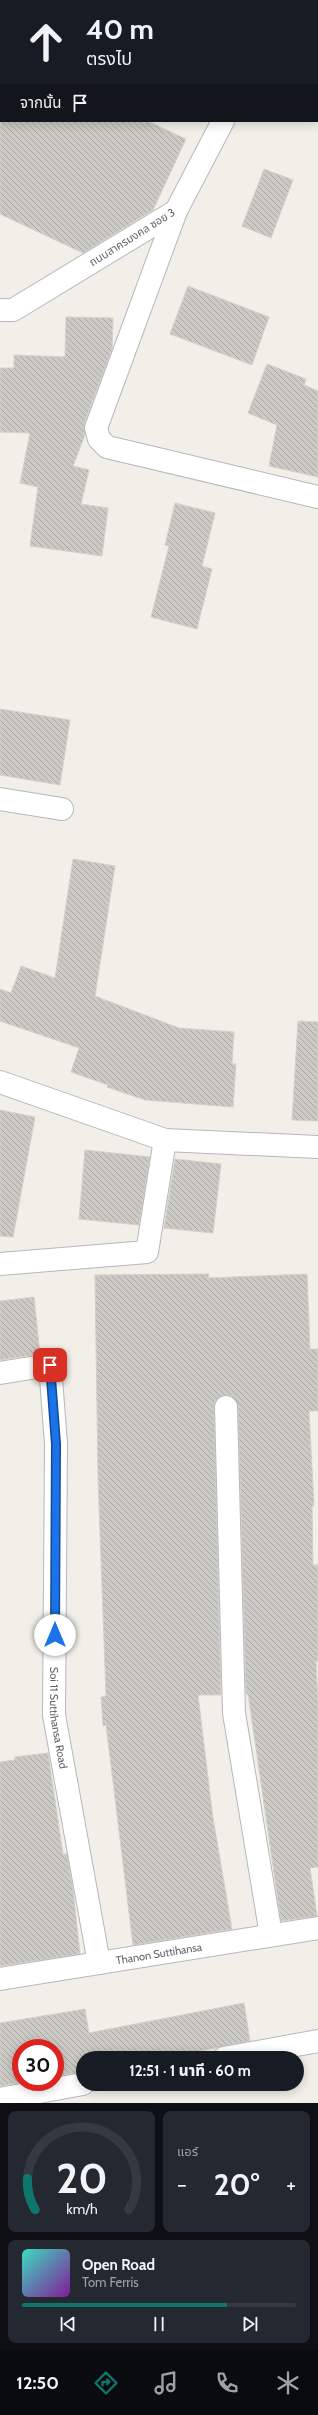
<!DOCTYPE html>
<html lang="th">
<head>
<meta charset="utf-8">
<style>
  body { margin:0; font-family:Cabin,"Noto Sans Thai",sans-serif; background:#242831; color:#f1f3f6; height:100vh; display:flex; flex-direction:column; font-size:15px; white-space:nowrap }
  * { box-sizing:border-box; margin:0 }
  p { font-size:13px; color:#9ea1a6 }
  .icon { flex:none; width:22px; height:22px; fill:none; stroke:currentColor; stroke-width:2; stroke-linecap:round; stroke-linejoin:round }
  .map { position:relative; height:2103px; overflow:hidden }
  .side { display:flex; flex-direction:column; gap:8px; padding:8px; background:#0d0f14; flex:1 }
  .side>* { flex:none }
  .hud { position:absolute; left:0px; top:0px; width:318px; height:122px; box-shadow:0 2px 10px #0003; background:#171b24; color:#f1f3f6; overflow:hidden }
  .speed { position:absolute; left:12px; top:2039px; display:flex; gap:8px; font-size:20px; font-weight:700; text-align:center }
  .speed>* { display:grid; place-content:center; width:52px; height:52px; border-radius:50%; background:#171b24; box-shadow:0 2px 10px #0003; line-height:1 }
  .speed .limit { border:6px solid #d22; background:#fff; color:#111 }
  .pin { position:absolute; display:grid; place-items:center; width:34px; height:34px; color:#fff; margin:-17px; border-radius:8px; box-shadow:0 2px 6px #0006 }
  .me { position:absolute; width:44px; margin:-22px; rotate:0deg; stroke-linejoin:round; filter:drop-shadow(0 0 3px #0008) }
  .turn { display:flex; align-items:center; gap:14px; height:84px; padding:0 20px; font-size:18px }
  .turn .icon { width:52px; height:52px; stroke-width:2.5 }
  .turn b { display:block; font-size:28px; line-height:34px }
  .then { display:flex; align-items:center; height:38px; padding:0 20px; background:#0003; gap:8px; font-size:15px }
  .big { font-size:30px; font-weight:800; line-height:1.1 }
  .side .tile { flex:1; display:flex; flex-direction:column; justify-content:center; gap:6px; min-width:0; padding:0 14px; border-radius:8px; background:#242831 }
  .side .dial { align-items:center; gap:0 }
  .dial svg { height:104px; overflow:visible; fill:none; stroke:#363941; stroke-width:7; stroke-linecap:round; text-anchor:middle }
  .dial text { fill:#f1f3f6; stroke:none }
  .song { display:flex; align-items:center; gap:12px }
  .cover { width:48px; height:48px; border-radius:6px; background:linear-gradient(135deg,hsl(170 70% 55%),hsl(290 70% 35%)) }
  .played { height:4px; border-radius:2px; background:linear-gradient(90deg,#0f766e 75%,#363941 75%) }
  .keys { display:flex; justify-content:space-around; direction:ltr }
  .heat { display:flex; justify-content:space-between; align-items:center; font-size:22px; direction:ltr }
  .side .tiles { flex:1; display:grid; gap:8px; grid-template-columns:1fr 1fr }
  .tile:last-child { grid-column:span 2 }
  .trip { position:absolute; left:76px; top:2051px; width:228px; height:40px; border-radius:20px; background:#171b24; box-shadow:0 2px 10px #0003; font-weight:800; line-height:40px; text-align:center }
  .menu { display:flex; height:64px; justify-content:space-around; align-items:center; background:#090b0e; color:#9ea1a6 }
  .menu .icon { width:28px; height:28px }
  .menu .on { color:#0f766e }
  .menu b { font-size:18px; color:#f1f3f6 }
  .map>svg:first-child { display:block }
  .building { fill:url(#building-back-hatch); stroke:#d6d1c6 }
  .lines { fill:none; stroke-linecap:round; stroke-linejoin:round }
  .minor-casing { stroke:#b5b8bc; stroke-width:24 }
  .minor { stroke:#fff; stroke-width:22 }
  .route-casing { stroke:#114b97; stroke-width:10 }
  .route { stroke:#1a73e8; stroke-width:7 }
  .labels { text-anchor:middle; stroke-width:3; stroke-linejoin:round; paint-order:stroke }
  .street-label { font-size:11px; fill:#5f6368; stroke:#fff }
</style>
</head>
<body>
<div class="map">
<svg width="318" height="2103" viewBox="0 0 318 2103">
  <defs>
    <pattern id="building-back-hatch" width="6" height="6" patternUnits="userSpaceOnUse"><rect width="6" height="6" fill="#cccac5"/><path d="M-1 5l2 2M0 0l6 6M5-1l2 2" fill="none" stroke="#a9a8a4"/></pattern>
  </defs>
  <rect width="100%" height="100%" fill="#f1efe8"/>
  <path class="building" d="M0,121H147L186,139L153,210L83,253L0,214Z
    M264,169L293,180L271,238L242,226Z
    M188,286L269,317L252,365L170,334Z
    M66,317L113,318L112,349L84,424L85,435L73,466L89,470L81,504L108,508L102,556L30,546L38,487L20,483L30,433L0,432V368H14V355L65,357Z
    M267,364L306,379L304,385L318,391V477L269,466L277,425L248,413Z
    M175,503L215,513L202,566L212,569L197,629L151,617L169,546L165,545Z
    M0,709L70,720L60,785L0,775Z
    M73,859L115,866L95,996L179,1028L234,1032L232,1064H236L233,1107L145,1100L107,1087L108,1085L71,1072L79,1048L0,1021V989L11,993L21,966L55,978Z
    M298,1021L318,1022V1121L292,1120Z
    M0,1110L35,1117L13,1237L0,1236Z
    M85,1150L150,1157L139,1225L79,1219Z
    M175,1159L221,1164L213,1233L164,1228Z
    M209,1274L208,1278L307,1274L310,1349H318V1411H309L314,1506H312L313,1565H318V1661H316L318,1703V1867L310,1868L317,1916L281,1921L248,1694H246L238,1407L232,1396L225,1395L215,1401L214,1407L221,1695H198L213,1818L232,1929L133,1945L106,1725L103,1726L101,1697L106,1696L98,1479L95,1275Z
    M34,1297L40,1354L0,1360V1301Z
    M48,1753L63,1854H67L73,1890L80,1954L0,1966V1762L15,1760V1757Z
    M244,2003L250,2041L166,2058H83V2072L55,2076V2048H21V2082H24L0,2086V2023L85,2009L89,2033Z"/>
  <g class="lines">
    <g class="minor-casing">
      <g id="minor">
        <path d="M242,0L244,1"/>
        <path d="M279,1V0"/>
        <path d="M0,15H1"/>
        <path d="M176,211L96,428L99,439L107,447L318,497"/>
        <path d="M0,310H13L176,211L223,121"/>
        <path d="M0,799L62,809"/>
        <path d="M0,1082L165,1140L318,1147"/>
        <path d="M0,1264L147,1252L165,1140"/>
        <path id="s1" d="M0,1373L50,1365L56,1444L54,1715L99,1963"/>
        <path d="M226,1407L234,1713L271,1935"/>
        <path id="s2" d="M0,1979L318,1928"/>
        <path d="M224,2058L318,2041"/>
        <path d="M0,2099L83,2084"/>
      </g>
    </g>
    <use href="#minor" class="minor"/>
  </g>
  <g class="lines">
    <g class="route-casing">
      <path id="route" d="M50,1365L56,1444L55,1635"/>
    </g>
    <use href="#route" class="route"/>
  </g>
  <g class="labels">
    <g class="street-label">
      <text transform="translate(132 237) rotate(-32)" y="4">ถนนสาครมงคล ซอย 3</text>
      <text dy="4" stroke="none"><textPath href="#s1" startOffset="404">Soi 11 Suttihansa Road</textPath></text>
      <text dy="4" stroke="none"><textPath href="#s2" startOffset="161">Thanon Suttihansa</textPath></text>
    </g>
  </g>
</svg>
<div class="speed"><div class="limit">30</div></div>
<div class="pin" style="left:50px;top:1365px;background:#d93025"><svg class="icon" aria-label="arrive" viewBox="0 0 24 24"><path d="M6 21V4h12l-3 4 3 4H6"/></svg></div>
<svg class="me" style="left:55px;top:1635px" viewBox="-20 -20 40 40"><circle r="19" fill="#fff"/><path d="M0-13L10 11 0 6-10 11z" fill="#1a73e8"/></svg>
<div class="trip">12:51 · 1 นาที · 60 m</div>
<div class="hud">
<div class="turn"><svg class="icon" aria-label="ahead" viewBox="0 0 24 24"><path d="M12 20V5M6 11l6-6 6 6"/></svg><div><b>40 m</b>ตรงไป</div></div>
<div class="then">จากนั้น<svg class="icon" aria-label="arrive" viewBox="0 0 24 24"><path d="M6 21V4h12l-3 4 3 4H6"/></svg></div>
</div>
</div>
<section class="side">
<div class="tiles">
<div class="tile dial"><svg viewBox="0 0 100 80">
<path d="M14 69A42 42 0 1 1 86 69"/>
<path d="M14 69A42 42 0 0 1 8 45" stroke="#0f766e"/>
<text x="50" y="56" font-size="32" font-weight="700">20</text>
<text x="50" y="72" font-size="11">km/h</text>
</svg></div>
<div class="tile"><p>แอร์</p>
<div class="heat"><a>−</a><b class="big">20°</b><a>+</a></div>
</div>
<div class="tile">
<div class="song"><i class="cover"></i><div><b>Open Road</b><p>Tom Ferris</p></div></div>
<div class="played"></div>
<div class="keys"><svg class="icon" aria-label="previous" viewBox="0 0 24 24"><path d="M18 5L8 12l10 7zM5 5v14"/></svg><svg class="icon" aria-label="pause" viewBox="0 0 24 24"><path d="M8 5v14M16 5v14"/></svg><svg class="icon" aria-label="next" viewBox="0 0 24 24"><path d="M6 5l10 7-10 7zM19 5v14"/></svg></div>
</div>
</div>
</section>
<nav class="menu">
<b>12:50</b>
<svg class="icon on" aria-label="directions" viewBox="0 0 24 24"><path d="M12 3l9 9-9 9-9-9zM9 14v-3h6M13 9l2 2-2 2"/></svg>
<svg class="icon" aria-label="music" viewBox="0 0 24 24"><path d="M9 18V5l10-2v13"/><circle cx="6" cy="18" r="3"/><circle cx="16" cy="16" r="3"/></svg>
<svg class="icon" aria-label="phone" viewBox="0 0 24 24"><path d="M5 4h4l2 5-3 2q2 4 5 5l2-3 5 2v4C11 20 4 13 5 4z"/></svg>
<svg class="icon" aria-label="climate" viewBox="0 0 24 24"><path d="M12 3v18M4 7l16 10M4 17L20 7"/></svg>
</nav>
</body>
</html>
